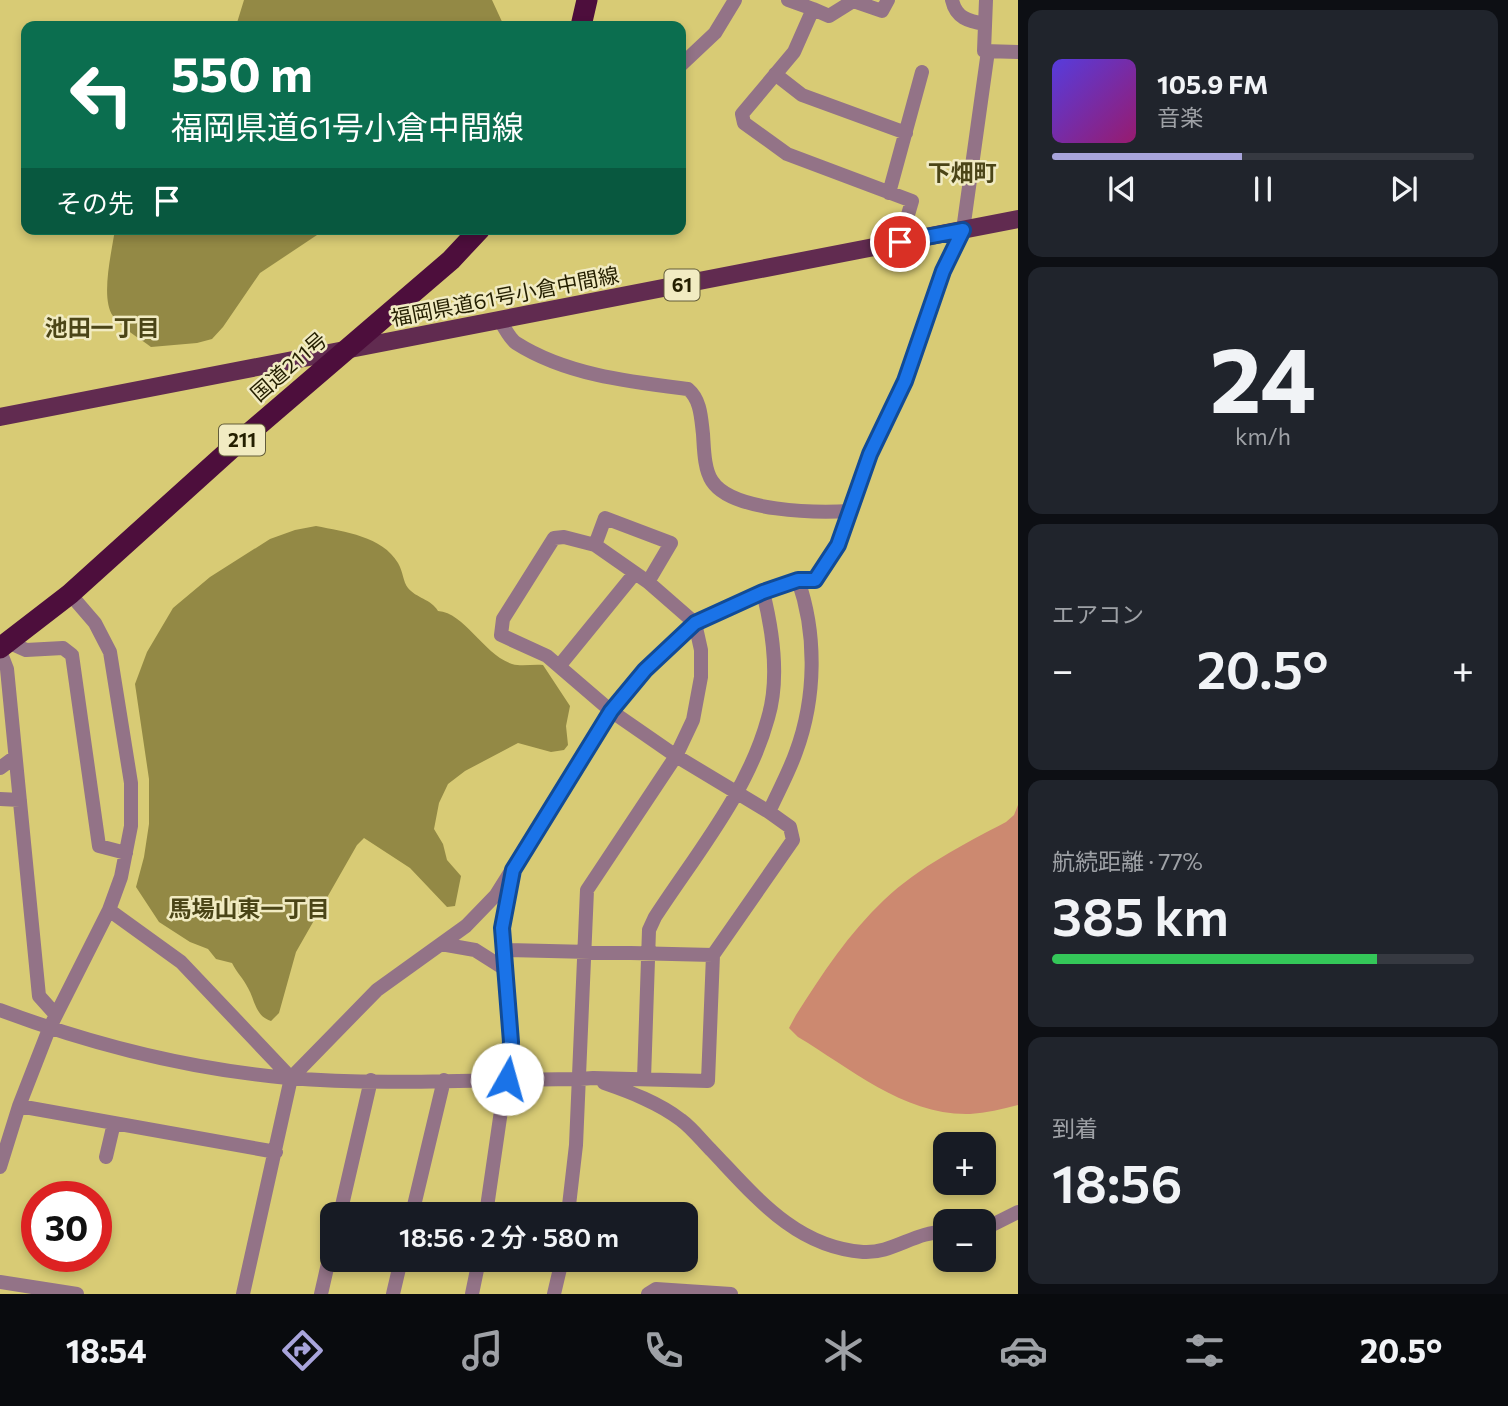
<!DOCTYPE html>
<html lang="ja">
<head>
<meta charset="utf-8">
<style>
  body { margin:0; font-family:Commissioner,"Noto Sans JP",sans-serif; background:#20242c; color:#f1f3f6; height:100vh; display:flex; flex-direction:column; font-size:26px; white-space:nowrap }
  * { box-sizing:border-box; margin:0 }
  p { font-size:23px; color:#9ea1a6 }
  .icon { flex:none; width:38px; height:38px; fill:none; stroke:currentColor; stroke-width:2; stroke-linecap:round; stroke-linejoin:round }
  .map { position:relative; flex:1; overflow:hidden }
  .sheet { display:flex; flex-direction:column; gap:10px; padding:10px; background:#0d0f14; width:490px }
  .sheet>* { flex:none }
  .guide { position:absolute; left:21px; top:21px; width:665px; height:214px; border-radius:14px; box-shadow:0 4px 10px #0003; background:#0b6e4f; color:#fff; overflow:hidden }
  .controls { position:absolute; left:933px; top:1132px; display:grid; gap:14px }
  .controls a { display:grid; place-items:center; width:63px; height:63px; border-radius:14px; background:#171b24; box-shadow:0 4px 10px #0003; font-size:35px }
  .speed { position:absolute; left:21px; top:1181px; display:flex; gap:14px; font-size:35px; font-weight:700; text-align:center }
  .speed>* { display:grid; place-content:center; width:91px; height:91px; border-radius:50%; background:#171b24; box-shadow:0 4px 10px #0003; line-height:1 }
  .speed .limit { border:10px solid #d22; background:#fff; color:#111 }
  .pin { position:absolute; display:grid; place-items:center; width:60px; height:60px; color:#fff; margin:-30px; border:4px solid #fff; border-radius:50%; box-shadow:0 2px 7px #0007 }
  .me { position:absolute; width:77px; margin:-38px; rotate:7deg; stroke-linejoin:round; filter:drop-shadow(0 0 5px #0008) }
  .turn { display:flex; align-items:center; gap:24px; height:147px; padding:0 35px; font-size:32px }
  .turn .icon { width:91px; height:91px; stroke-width:2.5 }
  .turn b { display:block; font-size:49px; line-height:60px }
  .then { display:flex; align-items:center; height:66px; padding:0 35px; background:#0003; gap:14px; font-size:26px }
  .big { font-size:52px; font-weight:600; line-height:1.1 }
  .sheet .tile { flex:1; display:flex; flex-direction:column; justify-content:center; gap:10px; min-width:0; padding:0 24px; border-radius:14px; background:#20242c }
  .sheet .dial { align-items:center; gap:0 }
  .dial b { font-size:91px; line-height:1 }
  .song { display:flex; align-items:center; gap:21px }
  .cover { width:84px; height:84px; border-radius:10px; background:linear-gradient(135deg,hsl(250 70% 55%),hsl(320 70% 35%)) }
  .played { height:7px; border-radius:4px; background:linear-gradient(90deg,#a8a4db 45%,#363941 45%) }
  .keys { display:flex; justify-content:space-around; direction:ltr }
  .heat { display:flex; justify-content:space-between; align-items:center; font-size:38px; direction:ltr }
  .charge { height:10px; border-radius:5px; background:linear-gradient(90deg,#34c759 77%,#363941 0) }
  .trip { position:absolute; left:320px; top:1202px; width:378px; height:70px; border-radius:14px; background:#171b24; box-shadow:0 4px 10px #0003; font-weight:600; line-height:70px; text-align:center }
  .menu { display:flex; height:112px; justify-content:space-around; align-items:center; background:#090b0e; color:#9ea1a6 }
  .menu .icon { width:49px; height:49px }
  .menu .active { color:#a8a4db }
  .menu b { font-size:32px; color:#f1f3f6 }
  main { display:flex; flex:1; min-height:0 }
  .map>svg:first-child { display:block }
  .forest { fill:#cc8970 }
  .water { fill:#938945 }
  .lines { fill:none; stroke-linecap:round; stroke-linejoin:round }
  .minor { stroke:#937387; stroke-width:14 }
  .major { stroke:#612b50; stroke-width:18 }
  .highway { stroke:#4d0e3c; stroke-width:21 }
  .route-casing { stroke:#114b97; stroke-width:18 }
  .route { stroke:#1a73e8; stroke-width:12 }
  .labels { text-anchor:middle; stroke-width:5; stroke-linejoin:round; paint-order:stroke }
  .shield { fill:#f1ebc2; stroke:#625c3a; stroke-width:2 }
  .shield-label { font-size:19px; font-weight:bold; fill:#241f00 }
  .street-label { font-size:21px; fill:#241f00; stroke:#f1ebc2 }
  .neighbourhood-label { font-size:23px; font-weight:bold; fill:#4b4517; stroke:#f1ebc2 }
</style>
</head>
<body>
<main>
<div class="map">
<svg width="1018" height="1294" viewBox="0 0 1018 1294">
  <rect width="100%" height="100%" fill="#d8cb75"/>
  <path class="forest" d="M1018,805V1105C1002,1109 986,1113 970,1114C905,1116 850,1068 798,1037L789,1028L796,1015C822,974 849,933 884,900C919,867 964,844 1006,822L1014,815Z"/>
  <path class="water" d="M244,0H492L504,26H236Z
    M115,229H326L260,273L223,327L212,339L197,343L151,347C139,338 122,328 113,316C100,298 112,251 115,229Z
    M316,526C345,532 382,536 398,563C403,571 403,582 408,588C416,598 431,599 438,611C465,613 483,654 512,664C522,667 532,664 543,665L570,706L566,726L568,745L564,750L551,752L518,743L465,771L448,784L439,803L434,829L443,844L447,860L461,876L455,906L447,907L410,868L364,838L357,845L296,952L279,1013L271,1021C255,1016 255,1000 248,988C243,978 237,973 232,963L216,959L208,949L190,942L159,922L136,887L144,857L149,824V779L135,684L147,652L173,608L210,577L270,539L295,530Z"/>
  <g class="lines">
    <path class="minor" d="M788,0L813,9L794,52L742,114L744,123L787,154L912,201L900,242
      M952,0C956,18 968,21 985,24
      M986,0L984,51L1018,52
      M813,9L829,16L853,1L882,11L888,0
      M681,65L715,33L735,0
      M775,74L802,95L906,133
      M889,193L922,72
      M500,321C505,328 509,338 516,343C566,375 631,382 688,389C701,400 701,418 703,434C704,448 704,469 712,481C732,512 817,513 850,511
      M595,545L605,518L671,543L648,582
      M8,642L26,650L63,648L72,655L99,846L126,853
      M0,651L7,669L39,996L56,1015
      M560,665L635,573
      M0,768L15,757
      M0,799L20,800
      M769,812C778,792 789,772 796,752C816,698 817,634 798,580
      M109,910L181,962L291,1078
      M441,944L475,950L505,969
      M503,950L713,955
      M0,1010C93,1045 189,1069 288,1078C385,1086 483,1079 580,1079L593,1078L708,1081L713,955L793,840L790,827L769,812L676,756L611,711L547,656L501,635L503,619L554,538L564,537L595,545L648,582L695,623L701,650V677L693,720L676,756L587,890L576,1145L568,1214
      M644,1079L649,930L655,917C696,854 748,792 768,718C780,678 773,632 763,592
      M604,1083C630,1092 659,1103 681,1120C692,1128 702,1141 711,1150C755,1196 795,1247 863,1252C892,1254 916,1231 945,1232
      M19,1106L276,1152
      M106,1157L114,1123
      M0,1167L19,1106L49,1029L109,910L121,877L131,826V783L110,652L95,623L70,594
      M340,1214L371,1080
      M412,1214L444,1080
      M486,1214L511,1042L502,928L512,876
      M984,1229L1018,1212
      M0,1282L77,1294
      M243,1294L291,1078L377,990L466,926L496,895L611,711L645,670L695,623L763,592L798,580H815L838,545L870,454L905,381L943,271L963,230L988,51
      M321,1294L332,1246
      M393,1294L401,1260
      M472,1294L479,1260
      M554,1294L562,1260
      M648,1294L656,1289L731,1294"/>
    <path class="major" d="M0,417L1018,219"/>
    <path class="highway" d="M581,26L587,0
      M0,648L70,594L233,447L451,260L480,229"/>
  </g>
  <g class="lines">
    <g class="route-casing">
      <path id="route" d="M507,1079L511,1042L502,928L513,870L611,711L645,670L695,623L763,592L798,580H815L838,545L870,454L905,381L943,271L963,230L900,242"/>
    </g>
    <use href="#route" class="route"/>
  </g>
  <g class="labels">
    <g class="shield">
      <rect x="664.5" y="269.5" width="35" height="31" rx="5"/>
      <rect x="219" y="424.5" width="46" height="31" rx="5"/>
    </g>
    <g class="shield-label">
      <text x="682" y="292">61</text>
      <text x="242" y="447">211</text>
    </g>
    <g class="street-label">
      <text transform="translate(505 297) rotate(-11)" y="7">福岡県道61号小倉中間線</text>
      <text transform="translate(289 367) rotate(-41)" y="7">国道211号</text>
    </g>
    <g class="neighbourhood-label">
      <text x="962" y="181">下畑町</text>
      <text x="102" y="336">池田一丁目</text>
      <text x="249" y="917">馬場山東一丁目</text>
    </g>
  </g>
</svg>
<div class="controls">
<a>+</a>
<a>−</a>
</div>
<div class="speed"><div class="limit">30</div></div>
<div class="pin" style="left:900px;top:242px;background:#d93025"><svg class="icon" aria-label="arrive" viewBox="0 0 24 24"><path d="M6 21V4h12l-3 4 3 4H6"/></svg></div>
<svg class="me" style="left:507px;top:1079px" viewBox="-20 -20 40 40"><circle r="19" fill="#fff"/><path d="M0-13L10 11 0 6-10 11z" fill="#1a73e8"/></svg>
<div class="trip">18:56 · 2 分 · 580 m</div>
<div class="guide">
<div class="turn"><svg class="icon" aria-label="left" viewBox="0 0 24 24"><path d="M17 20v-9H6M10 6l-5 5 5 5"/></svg><div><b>550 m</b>福岡県道61号小倉中間線</div></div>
<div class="then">その先<svg class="icon" aria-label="arrive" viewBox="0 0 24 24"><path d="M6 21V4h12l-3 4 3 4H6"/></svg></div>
</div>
</div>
<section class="sheet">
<div class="tile">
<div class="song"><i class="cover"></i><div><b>105.9 FM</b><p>音楽</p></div></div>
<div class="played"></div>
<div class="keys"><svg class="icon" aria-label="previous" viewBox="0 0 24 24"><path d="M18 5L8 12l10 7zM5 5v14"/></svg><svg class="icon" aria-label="pause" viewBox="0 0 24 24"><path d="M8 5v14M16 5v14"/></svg><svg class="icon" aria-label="next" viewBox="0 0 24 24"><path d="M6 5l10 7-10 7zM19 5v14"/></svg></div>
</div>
<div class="tile dial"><b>24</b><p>km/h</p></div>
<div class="tile"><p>エアコン</p>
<div class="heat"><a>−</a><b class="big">20.5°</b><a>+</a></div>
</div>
<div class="tile"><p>航続距離 · 77%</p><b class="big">385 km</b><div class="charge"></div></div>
<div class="tile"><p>到着</p><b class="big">18:56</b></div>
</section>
</main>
<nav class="menu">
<b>18:54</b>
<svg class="icon active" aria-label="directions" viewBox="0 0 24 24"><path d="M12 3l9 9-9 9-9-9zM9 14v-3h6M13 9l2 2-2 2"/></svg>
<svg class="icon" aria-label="music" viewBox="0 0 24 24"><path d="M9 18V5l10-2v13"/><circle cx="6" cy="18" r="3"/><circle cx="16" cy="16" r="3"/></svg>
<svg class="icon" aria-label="phone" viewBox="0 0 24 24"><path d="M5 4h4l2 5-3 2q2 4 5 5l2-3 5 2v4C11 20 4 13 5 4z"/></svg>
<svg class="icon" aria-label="climate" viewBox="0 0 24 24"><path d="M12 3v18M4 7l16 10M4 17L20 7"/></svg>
<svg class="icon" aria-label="car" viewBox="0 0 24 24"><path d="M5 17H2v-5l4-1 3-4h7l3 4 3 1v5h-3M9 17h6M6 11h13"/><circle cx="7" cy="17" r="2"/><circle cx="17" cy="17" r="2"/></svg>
<svg class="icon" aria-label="filters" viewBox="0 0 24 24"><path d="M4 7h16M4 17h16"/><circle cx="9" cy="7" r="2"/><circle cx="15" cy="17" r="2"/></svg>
<b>20.5°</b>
</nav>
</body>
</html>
